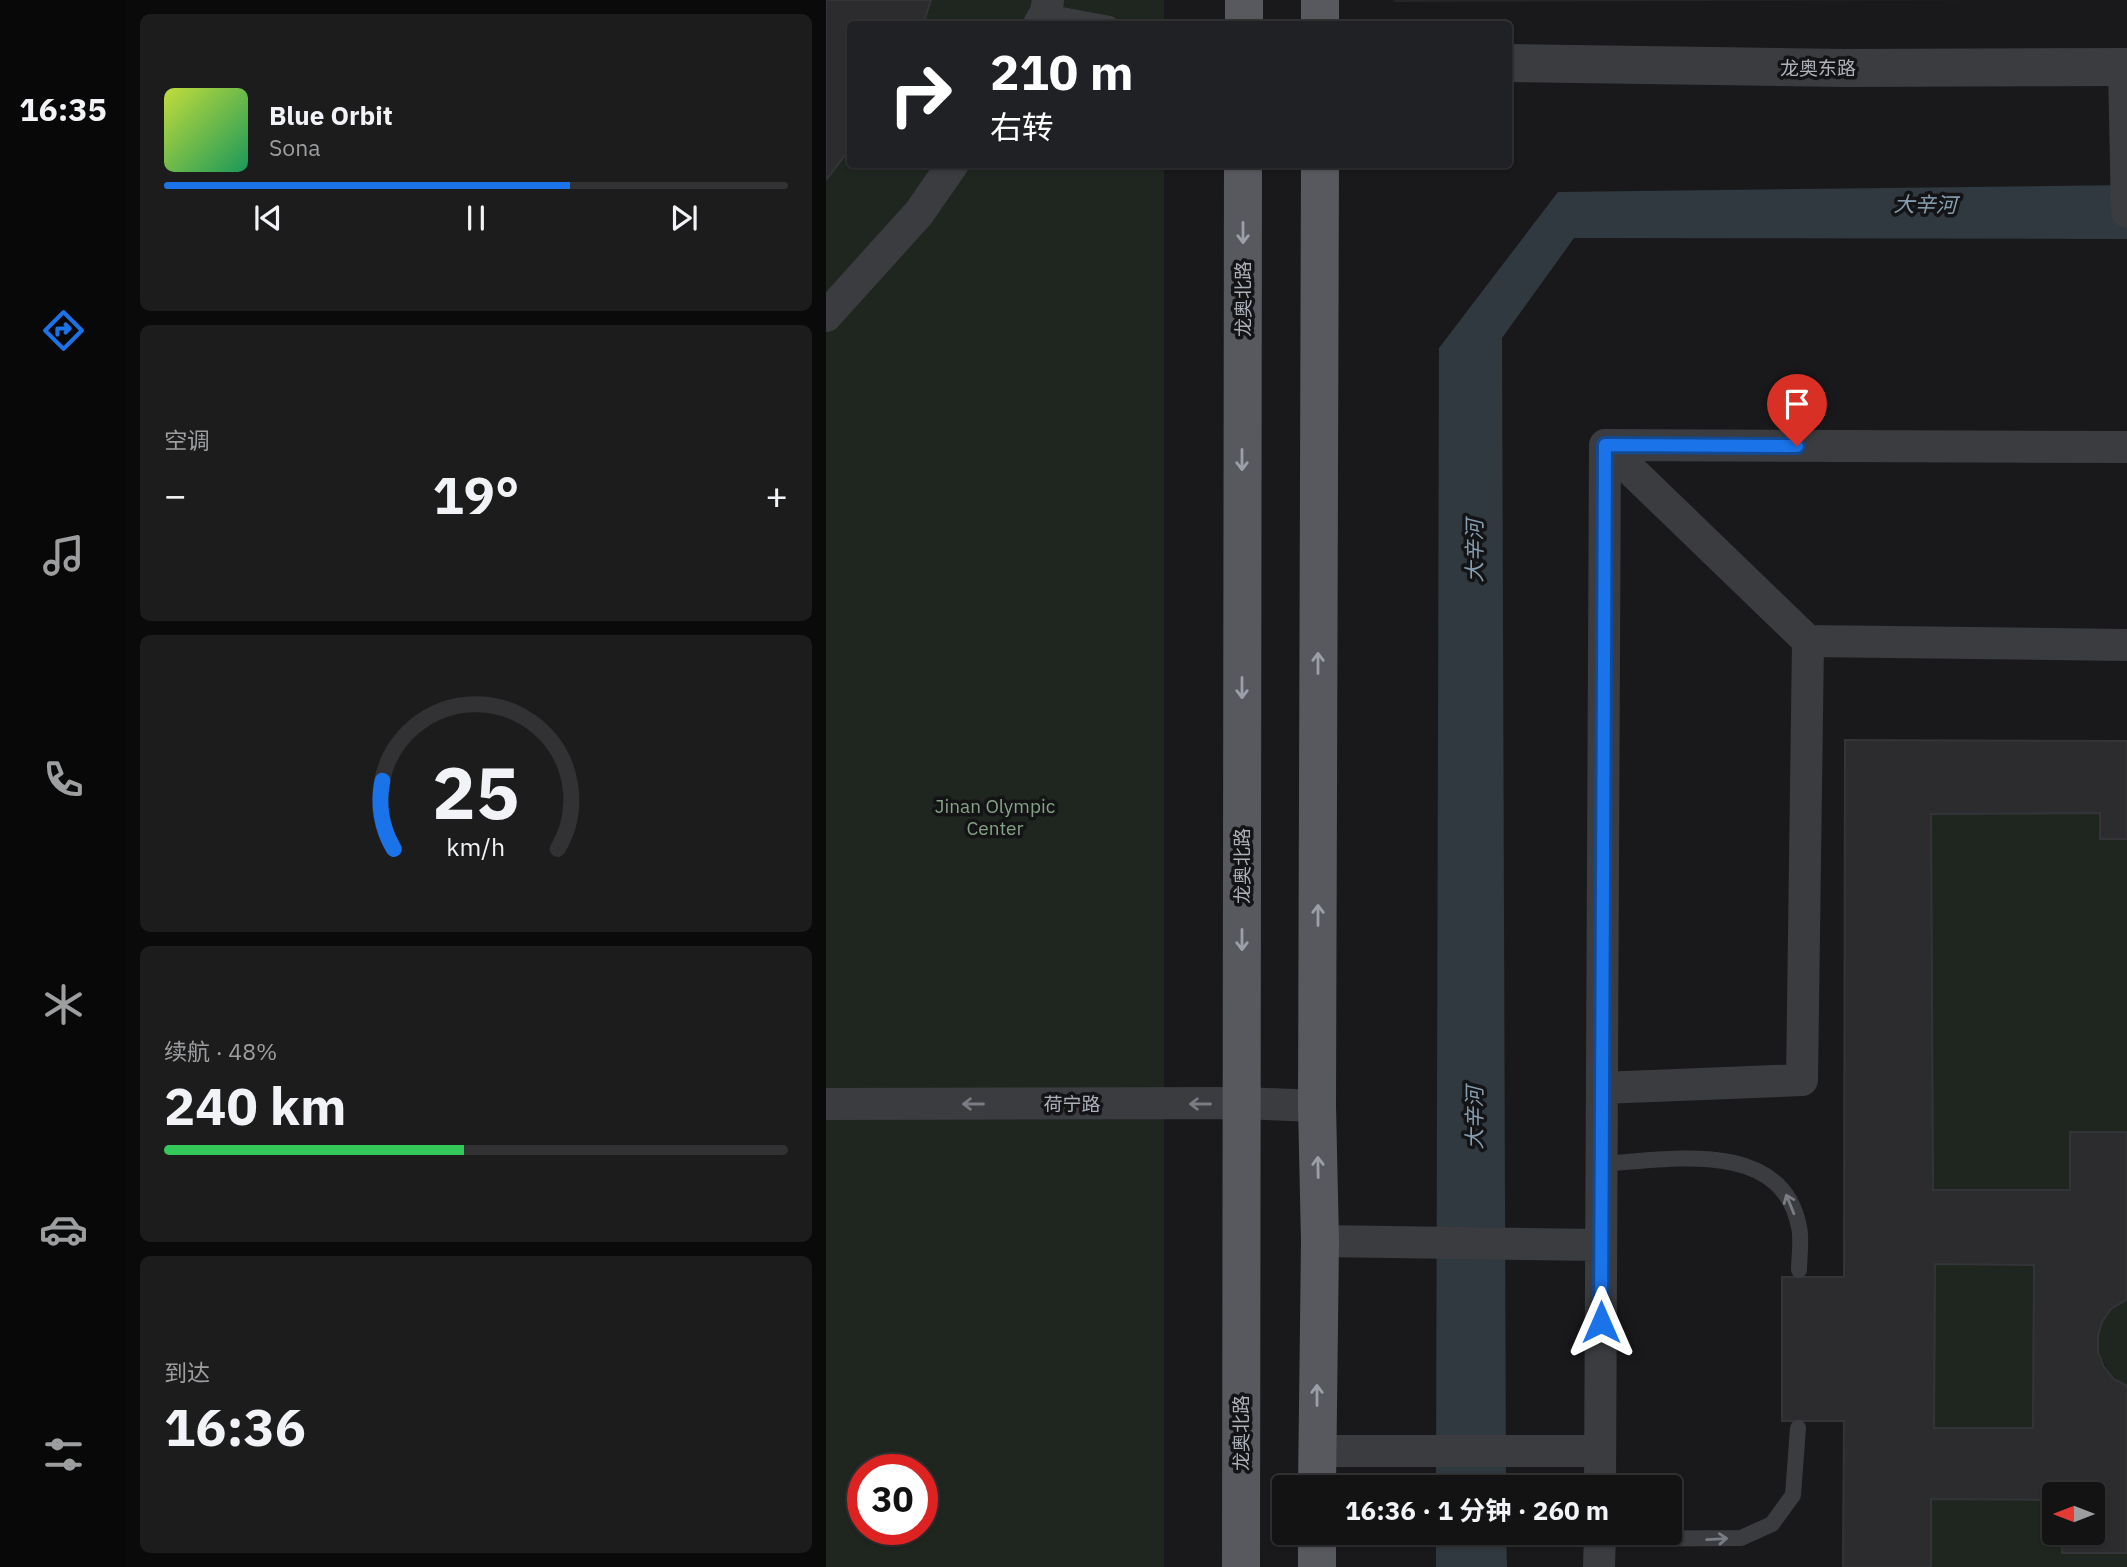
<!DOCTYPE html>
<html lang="zh">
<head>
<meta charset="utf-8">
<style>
  body { margin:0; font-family:"IBM Plex Sans","Noto Sans SC",sans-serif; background:#1c1c1d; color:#f1f3f6; height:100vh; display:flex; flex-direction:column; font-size:26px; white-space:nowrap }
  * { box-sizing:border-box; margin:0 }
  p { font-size:23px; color:#9d9ea0 }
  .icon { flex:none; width:38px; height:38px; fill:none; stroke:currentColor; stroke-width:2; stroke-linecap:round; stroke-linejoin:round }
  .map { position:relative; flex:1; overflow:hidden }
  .panel { display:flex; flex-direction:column; gap:14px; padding:14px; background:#0a0a0b; width:700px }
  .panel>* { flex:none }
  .guide { position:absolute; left:21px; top:21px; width:665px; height:147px; border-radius:7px; box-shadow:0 2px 5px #0004,0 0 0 2px #323234; background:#202124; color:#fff; overflow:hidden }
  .needle { width:46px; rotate:270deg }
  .controls { position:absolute; left:1216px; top:1482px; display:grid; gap:14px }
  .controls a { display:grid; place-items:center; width:63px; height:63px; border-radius:7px; background:#131314; box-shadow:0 2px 5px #0004,0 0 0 2px #323234; font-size:35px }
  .speed { position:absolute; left:21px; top:1454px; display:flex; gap:14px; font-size:35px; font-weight:700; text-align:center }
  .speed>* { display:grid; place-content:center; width:91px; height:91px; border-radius:50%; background:#131314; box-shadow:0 2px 5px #0004,0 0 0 2px #323234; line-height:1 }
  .speed .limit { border:10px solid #d22; background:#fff; color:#111 }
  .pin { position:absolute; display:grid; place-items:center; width:60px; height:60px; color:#fff; margin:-72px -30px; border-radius:50% 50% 50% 0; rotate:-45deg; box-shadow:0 0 7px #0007 }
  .pin .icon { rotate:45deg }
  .me { position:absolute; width:77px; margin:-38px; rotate:0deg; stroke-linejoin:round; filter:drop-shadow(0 0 5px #0008) }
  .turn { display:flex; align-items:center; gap:24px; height:147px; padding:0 28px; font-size:32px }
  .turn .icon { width:91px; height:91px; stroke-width:2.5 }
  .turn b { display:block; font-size:49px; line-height:60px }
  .big { font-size:52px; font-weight:700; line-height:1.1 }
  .panel .tile { flex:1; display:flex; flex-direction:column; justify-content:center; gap:10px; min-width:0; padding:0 24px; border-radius:10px; background:#1c1c1d }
  .panel .dial { align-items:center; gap:0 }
  .dial svg { height:182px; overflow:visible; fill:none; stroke:#323234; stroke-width:7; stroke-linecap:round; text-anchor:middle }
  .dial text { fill:#f1f3f6; stroke:none }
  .song { display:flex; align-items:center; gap:21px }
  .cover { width:84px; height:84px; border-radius:10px; background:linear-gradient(135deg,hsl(70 70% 55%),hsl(150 70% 35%)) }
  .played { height:7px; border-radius:4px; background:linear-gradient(90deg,#1a73e8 65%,#323234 65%) }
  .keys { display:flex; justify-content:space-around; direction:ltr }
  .heat { display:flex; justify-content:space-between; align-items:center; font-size:38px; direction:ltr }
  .charge { height:10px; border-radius:5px; background:linear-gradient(90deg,#34c759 48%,#323234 0) }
  .trip { position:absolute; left:446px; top:1475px; width:410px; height:70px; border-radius:7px; background:#131314; box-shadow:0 2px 5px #0004,0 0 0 2px #323234; font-weight:700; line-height:70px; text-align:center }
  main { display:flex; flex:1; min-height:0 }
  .tab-bar { display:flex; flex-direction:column; width:126px; justify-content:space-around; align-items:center; background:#080808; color:#9d9ea0 }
  .tab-bar .icon { width:49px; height:49px }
  .tab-bar .on { color:#1a73e8 }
  .tab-bar b { font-size:32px; color:#f1f3f6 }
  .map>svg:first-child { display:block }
  .built { fill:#252528 }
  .green { fill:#1f2620; fill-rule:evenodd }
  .water { fill:#30393f }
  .building { fill:#2c2c2f; stroke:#333437; stroke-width:2; fill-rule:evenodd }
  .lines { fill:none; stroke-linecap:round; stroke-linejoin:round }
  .service { stroke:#3b3c40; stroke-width:16 }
  .minor { stroke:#3b3c40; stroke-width:32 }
  .tertiary { stroke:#3b3c40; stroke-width:38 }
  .primary { stroke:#57595f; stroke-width:38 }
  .oneway { stroke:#9c9fa8 }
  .oneway2 { stroke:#7a7c83 }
  .route-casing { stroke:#114b97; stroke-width:18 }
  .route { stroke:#1a73e8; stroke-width:12 }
  .labels { text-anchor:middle; stroke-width:7; stroke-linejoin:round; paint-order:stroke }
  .street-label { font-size:19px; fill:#adb1ba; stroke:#141416 }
  .park-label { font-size:19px; fill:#85a386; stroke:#141416 }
  .water-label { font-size:21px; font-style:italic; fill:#879fb2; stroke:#141416 }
</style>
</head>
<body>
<main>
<nav class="tab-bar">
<b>16:35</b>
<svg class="icon on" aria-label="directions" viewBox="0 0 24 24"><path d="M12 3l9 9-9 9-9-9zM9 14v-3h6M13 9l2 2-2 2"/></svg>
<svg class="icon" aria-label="music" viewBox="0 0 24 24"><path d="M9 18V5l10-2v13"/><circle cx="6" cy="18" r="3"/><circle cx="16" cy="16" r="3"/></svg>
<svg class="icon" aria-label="phone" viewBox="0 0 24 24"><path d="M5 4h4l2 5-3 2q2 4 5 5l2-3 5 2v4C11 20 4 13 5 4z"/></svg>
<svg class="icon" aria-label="climate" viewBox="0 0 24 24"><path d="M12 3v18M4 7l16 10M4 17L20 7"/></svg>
<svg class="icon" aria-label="car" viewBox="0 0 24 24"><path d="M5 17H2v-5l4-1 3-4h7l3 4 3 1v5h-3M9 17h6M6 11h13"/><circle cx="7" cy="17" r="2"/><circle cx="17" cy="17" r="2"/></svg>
<svg class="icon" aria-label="filters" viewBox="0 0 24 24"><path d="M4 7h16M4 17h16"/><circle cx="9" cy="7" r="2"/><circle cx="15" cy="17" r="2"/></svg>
</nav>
<section class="panel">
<div class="tile">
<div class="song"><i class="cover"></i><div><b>Blue Orbit</b><p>Sona</p></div></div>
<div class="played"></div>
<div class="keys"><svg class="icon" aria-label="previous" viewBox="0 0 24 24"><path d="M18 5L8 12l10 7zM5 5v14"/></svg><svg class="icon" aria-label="pause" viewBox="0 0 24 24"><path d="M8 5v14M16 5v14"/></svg><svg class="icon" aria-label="next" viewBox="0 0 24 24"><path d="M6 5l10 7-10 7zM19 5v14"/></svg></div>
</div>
<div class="tile"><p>空调</p>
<div class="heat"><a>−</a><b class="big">19°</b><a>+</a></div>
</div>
<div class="tile dial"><svg viewBox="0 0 100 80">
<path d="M14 69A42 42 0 1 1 86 69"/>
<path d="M14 69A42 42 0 0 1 9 39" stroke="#1a73e8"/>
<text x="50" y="56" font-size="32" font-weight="700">25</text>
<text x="50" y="72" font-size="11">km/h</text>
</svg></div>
<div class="tile"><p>续航 · 48%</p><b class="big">240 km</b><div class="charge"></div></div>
<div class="tile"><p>到达</p><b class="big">16:36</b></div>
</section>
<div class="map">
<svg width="1301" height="1567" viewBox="0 0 1301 1567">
  <rect width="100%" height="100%" fill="#19191b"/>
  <path class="built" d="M568,0H1236L568,2Z"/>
  <path class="green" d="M0,0H338V24H24V164L338,165V1567H0ZM37,1470H96V1530H37Z
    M1274,813V839H1301V1132H1244V1190H1107L1105,814Z
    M1109,1264L1208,1265L1207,1428H1108Z
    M1301,1299V1386C1265,1366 1259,1317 1301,1299Z
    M1105,1499L1228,1500V1533H1236V1553H1301V1567H1105Z"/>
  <path class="water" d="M1301,185V239L748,238L676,338L680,1487L610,1488L613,348L732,192Z
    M610,1533H680L681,1567H610Z"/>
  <path class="building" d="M0,0H105L97,24H24V149L0,180Z
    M1019,740L1301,741V839H1274V813L1105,814L1107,1190H1244V1132H1301V1299L1285,1309L1276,1322L1272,1336V1352L1278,1367L1288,1379L1301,1386V1553H1236V1533H1267V1494H1228V1500L1105,1499V1567H1017L1018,1421H956V1277H1018ZM1109,1264L1208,1265L1207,1428H1108Z"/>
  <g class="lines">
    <path class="service" d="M220,12L284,24
      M775,1164C841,1160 956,1137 973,1227C976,1240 973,1257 973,1270
      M774,1539L915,1538L946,1524L967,1495L972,1428"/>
    <path class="minor" d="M213,24L220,12L222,0
      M1298,67L1301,212
      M0,316L93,213L127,164
      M779,445L982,641L1301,645
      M776,1088L976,1080L982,641
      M0,1104L416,1103L491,1106
      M494,1241L775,1245
      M491,1451H774
      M774,1488L779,445L1301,447
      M773,1567L774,1533"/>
    <path class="tertiary" d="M682,63L1019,68L1301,67"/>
    <path class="primary" d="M418,24V0
      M494,24V0
      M491,1488L494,1241L491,1106L494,164
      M491,1533V1567
      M415,1567L417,164"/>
  </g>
  <defs><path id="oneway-shaft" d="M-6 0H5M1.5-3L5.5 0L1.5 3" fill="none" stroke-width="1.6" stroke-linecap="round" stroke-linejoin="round" transform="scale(1.75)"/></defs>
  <g class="oneway">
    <use href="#oneway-shaft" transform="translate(417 233) rotate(90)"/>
    <use href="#oneway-shaft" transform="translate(416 460) rotate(90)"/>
    <use href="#oneway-shaft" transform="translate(492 663) rotate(-90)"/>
    <use href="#oneway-shaft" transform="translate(416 688) rotate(90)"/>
    <use href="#oneway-shaft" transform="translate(492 915) rotate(-90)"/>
    <use href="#oneway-shaft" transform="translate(416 940) rotate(90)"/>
    <use href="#oneway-shaft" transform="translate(492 1167) rotate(-91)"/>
    <use href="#oneway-shaft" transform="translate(491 1395) rotate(-90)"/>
  </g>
  <g class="oneway2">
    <use href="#oneway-shaft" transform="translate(147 1104) rotate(180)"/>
    <use href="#oneway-shaft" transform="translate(374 1104) rotate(180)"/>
    <use href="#oneway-shaft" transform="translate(964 1204) rotate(-112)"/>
    <use href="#oneway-shaft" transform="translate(891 1539) rotate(-3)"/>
  </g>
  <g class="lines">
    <g class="route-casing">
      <path id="route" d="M775,1322L779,445L971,446"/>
    </g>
    <use href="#route" class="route"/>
  </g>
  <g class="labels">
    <g class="street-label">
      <text x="992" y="75">龙奥东路</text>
      <text transform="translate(417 299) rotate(-90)" y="7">龙奥北路</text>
      <text transform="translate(416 866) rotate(-90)" y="7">龙奥北路</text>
      <text x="246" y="1111">荷宁路</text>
      <text transform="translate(415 1433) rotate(-90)" y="7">龙奥北路</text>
    </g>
    <g class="park-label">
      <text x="169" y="813">Jinan Olympic<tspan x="169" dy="22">Center</tspan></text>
    </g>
    <g class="water-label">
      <text transform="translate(1099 205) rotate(1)" y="7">大辛河</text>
      <text transform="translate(649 551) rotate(-90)" y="7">大辛河</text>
      <text transform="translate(649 1118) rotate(-90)" y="7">大辛河</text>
    </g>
  </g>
</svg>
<div class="controls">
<a><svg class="needle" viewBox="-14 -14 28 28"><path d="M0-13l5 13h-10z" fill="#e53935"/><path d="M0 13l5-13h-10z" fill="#9d9ea0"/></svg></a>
</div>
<div class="speed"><div class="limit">30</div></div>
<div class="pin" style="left:971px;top:446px;background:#d93025"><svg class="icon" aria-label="arrive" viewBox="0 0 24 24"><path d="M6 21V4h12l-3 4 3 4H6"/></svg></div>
<svg class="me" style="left:775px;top:1322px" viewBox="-20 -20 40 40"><path d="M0-17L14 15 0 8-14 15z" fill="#1a73e8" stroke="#fff" stroke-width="4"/></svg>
<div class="trip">16:36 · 1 分钟 · 260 m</div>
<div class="guide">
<div class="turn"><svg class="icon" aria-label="right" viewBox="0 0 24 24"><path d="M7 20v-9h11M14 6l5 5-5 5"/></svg><div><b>210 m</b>右转</div></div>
</div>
</div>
</main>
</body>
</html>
